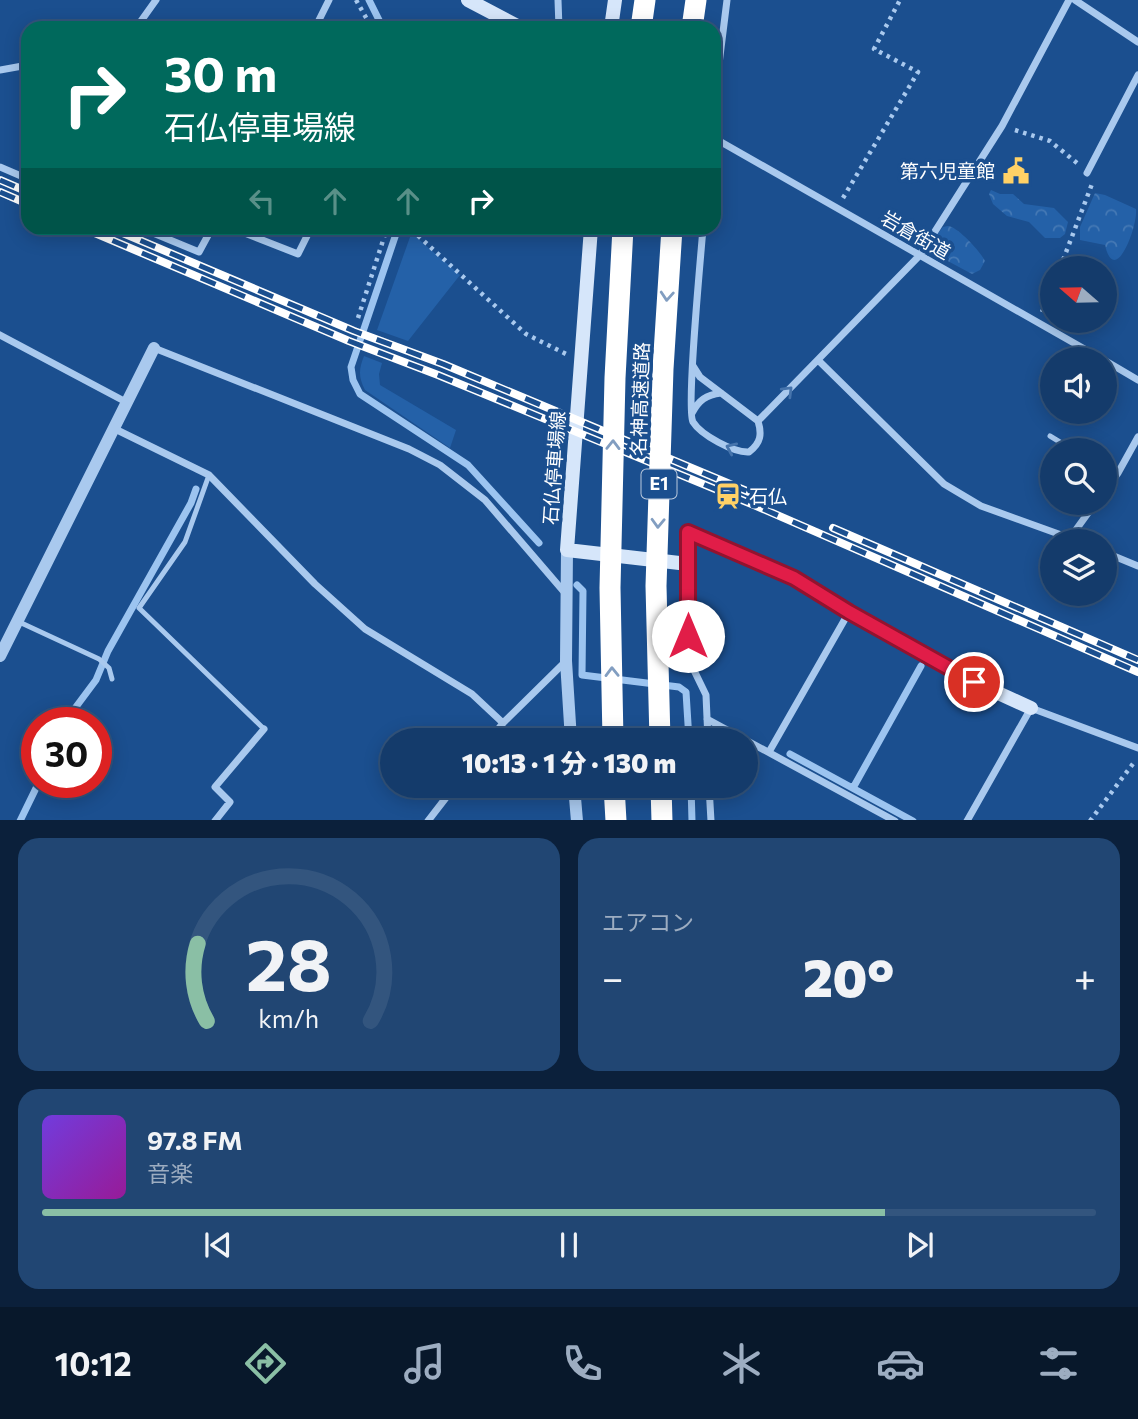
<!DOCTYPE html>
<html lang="ja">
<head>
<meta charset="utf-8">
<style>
  body { margin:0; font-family:Commissioner,"Noto Sans JP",sans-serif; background:#214673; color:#f1f3f6; height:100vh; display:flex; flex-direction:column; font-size:26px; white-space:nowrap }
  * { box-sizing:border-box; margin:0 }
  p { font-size:23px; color:#9dadc1 }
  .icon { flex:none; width:38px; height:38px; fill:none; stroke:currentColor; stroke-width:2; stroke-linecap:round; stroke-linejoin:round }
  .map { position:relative; height:820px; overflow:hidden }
  .panel { display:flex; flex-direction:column; gap:18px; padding:18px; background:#0b203b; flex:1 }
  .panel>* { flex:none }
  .hud { position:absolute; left:21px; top:21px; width:700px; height:214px; border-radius:21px; box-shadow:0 4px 18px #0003,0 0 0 2px #33557e; background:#00695c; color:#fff; overflow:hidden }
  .needle { width:46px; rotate:290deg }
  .tools { position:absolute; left:1040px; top:256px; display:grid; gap:14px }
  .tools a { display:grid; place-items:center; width:77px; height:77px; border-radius:50%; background:#143b6b; box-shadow:0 4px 18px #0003,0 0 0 2px #33557e; font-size:35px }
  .speed { position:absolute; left:21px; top:707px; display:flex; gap:14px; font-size:35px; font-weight:700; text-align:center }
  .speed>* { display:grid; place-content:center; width:91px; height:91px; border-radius:50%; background:#143b6b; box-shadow:0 4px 18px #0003,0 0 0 2px #33557e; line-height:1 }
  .speed .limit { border:10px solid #d22; background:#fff; color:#111 }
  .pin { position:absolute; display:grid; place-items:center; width:60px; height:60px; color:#fff; margin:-30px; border:4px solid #fff; border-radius:50%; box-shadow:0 2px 7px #0007 }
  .me { position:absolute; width:77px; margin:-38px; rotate:0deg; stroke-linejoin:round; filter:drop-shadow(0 0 5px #0008) }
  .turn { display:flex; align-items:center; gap:24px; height:147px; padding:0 28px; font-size:32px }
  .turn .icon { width:91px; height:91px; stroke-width:2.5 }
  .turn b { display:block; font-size:49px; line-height:60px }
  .lanes { display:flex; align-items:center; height:66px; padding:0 28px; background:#0003; justify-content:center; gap:35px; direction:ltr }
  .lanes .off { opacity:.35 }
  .big { font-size:52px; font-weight:800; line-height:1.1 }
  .panel .tile { flex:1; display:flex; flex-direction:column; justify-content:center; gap:10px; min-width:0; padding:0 24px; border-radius:21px; background:#214673 }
  .panel .dial { align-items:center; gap:0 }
  .dial svg { height:182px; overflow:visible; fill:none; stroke:#33557e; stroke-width:7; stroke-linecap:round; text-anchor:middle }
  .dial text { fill:#f1f3f6; stroke:none }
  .song { display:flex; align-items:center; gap:21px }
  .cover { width:84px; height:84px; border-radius:10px; background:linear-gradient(135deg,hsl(260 70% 55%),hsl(300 70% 35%)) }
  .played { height:7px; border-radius:4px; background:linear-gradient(90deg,#8abfa5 80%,#33557e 80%) }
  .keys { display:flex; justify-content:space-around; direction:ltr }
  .heat { display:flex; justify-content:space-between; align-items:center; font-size:38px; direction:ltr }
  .panel .tiles { flex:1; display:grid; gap:18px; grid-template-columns:1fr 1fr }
  .tile:last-child { grid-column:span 2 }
  .trip { position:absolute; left:380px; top:728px; width:378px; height:70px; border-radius:35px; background:#143b6b; box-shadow:0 4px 18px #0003,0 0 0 2px #33557e; font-weight:800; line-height:70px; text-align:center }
  .menu { display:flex; height:112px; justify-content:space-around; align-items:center; background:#08182b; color:#9dadc1 }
  .menu .icon { width:49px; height:49px }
  .menu .active { color:#8abfa5 }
  .menu b { font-size:32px; color:#f1f3f6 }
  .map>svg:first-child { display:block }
  .grass { fill:#2461a8 }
  .forest { fill:url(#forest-crowns) }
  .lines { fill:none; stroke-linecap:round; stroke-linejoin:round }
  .stream { stroke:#9cc4f0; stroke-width:7 }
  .path { stroke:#a9c9ee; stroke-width:4.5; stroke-dasharray:3.5 5; stroke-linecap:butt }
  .service { stroke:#a9c9ee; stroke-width:5 }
  .minor { stroke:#a9c9ee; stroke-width:7 }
  .tertiary { stroke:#a9c9ee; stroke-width:12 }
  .secondary { stroke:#d6e6fa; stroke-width:14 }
  .motorway { stroke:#fff; stroke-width:21 }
  .rail-casing { stroke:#fff; stroke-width:8 }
  .rail { stroke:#1b4f8f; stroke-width:5; stroke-dasharray:16; stroke-linecap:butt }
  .motorway-bridge { stroke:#fff; stroke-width:21 }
  .oneway { stroke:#829ec1 }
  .oneway2 { stroke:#4674ac }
  .route-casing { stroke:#92132f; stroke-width:18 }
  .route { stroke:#e11d48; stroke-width:12 }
  .labels { text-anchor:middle; stroke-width:7; stroke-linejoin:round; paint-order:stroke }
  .shield { fill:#1b4f8f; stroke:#bbcadd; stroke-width:2 }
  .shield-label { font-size:18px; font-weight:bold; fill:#fff }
  .poi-label { font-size:19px; fill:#fff; stroke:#1b4f8f; text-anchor:end }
  .street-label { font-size:19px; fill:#fff; stroke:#1b4f8f }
</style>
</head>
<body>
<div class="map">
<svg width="1138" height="821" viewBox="0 0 1138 821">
  <defs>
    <pattern id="forest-crowns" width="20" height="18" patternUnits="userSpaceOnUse" patternTransform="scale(1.75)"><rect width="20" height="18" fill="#2461a8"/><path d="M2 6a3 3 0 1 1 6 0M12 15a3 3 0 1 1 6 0" fill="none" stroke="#4579b5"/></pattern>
  </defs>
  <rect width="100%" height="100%" fill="#1b4f8f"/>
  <path class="grass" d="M410,237H416L460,275L408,341L377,330Z
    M364,356L382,363L379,374L380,385L456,430L450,448L365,390C358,376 359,369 364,356Z"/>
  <path class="forest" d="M991,190L1000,194H1013L1024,204L1054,208L1068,222L1065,234L1060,238H1045L1029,222L1007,216L993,204L989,194Z
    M1095,193L1105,195L1136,209C1138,226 1115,288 1105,245L1080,240V227Z
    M948,226C958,227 980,251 985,261L980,270L972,274L931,252L929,245L943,227Z"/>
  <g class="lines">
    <path class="stream" d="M369,0L383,28
      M398,228L351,367L353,380L360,394L468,465L539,543
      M577,585L583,591L582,675L679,687L686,692L689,740
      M64,723L96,680L108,651L191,503L196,489
      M790,754L913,821
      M691,786L692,821
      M853,788L921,666
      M20,821L39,782"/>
    <path class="path" d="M356,0L372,28
      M1015,130L1050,141L1077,163
      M843,198L918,72L874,49L900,0
      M395,228L407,234L415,233L526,334L566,354
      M1060,268L1092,184
      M1042,312L1052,288
      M358,318L387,228
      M1090,821L1135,761"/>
    <path class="service" d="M1050,436L1073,450
      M1104,467L1117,474
      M209,475L185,542L139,608L264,729
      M17,621L99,659L109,668L112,679"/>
    <path class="minor" d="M558,0L559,28
      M1075,0L1138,42
      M136,28L156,0
      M315,28L329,0
      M0,70L28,65
      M714,104L727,0
      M714,138L1102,359
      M0,167L28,179
      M1087,173L1138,75
      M141,228L199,252L212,228
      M232,228L298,254L311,228
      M0,335L126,402
      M154,348L409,449L440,465L485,500L565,593
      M818,360L944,484L981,506L1078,541
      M1104,360L1138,380
      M693,366L700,377L758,421C762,434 761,443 749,452C734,453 701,435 693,422C686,410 701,254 703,228
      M692,413C699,400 706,395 721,393
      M758,421L920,255L1002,126L1069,0
      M113,428L209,475L315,584L365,629L472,694L503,723
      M1104,491L1118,473L1138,437
      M1070,538L1096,502
      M1104,552L1138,566
      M688,564L689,660L706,695L708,740
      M707,719L895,821
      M490,740L503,723L566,661
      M769,752L849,612
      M709,786L711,821
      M575,796L709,793
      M215,821L230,802L215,787L264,729
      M428,821L455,786
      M967,821L1031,708L1138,748"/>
    <path class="tertiary" d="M567,550L566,661L571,740
      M0,656L154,348
      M574,786L577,821"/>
    <path class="secondary" d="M468,0L521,28
      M611,28L615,0
      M591,228L567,550L688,564V532L794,578L849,612L974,682L1031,708"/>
    <path class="motorway" d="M641,28L645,0
      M692,28L696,0"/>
    <g class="rail-casing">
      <path id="rail" d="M0,180L28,192
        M0,192L28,204
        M83,228L349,341L438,375L754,505L1138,672
        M111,228L354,331L443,364L749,492
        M833,528L1138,660"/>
    </g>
    <use href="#rail" class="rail"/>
    <path class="motorway-bridge" d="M613,740L610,588L615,378L623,228
      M660,740L656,586L663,369L672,228
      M614,786L616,821
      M661,786L662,821"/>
  </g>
  <defs><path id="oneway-chevron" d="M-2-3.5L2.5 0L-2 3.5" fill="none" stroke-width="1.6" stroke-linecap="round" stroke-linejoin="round" transform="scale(1.75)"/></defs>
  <g class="oneway">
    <use href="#oneway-chevron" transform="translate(667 296) rotate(94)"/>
    <use href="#oneway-chevron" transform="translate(613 445) rotate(-89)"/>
    <use href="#oneway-chevron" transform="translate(658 523) rotate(92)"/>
    <use href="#oneway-chevron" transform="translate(612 672) rotate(-91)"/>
  </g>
  <g class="oneway2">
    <use href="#oneway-chevron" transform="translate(788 391) rotate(-45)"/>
    <use href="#oneway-chevron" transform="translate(731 448) rotate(-156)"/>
  </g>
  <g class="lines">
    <g class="route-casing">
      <path id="route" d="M688,636V532L794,578L849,612L974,682"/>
    </g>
    <use href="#route" class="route"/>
  </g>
  <defs>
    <g id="civic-bare" transform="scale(2.1)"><path d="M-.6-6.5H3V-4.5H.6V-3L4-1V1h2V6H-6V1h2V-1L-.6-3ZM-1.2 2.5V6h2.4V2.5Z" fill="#ffd166" stroke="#1b4f8f" stroke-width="2.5" paint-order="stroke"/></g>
    <g id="station-bare" transform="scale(2.1)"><path d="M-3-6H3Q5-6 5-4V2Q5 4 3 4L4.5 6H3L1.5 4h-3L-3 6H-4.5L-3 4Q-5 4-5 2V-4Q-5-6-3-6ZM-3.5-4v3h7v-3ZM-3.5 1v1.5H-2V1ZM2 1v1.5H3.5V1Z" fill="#ffd166" stroke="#1b4f8f" stroke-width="2.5" paint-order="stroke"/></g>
  </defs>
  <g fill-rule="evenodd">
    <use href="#civic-bare" x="1016" y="171"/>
    <use href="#station-bare" x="728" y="496"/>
  </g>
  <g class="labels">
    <rect class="shield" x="641.5" y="469.5" width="35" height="29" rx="5"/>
    <g class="shield-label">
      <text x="659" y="490">E1</text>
    </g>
    <g class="poi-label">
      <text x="995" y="178">第六児童館</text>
      <text x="749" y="503" text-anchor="start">石仏</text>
    </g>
    <g class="street-label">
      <text transform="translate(916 235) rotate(30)" y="7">岩倉街道</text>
      <text transform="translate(640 399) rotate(-88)" y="7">名神高速道路</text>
      <text transform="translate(554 468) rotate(-86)" y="7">石仏停車場線</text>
    </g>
  </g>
</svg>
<div class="tools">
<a><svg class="needle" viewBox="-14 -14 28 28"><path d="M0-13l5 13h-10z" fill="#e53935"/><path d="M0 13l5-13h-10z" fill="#9dadc1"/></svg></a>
<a><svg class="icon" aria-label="sound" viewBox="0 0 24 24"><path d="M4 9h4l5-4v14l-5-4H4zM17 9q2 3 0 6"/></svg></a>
<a><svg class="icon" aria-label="search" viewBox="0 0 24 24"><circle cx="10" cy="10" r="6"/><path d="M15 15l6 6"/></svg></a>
<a><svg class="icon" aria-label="layers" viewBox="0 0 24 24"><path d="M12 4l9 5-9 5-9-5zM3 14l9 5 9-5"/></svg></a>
</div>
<div class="speed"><div class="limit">30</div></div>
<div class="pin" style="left:974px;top:682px;background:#d93025"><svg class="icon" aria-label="arrive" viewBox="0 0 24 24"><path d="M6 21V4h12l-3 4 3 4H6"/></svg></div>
<svg class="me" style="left:688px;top:636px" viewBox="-20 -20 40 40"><circle r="19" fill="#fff"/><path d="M0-13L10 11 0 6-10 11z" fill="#e11d48"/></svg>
<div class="trip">10:13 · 1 分 · 130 m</div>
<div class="hud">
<div class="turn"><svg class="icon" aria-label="right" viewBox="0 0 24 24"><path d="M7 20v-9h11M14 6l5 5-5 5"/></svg><div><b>30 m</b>石仏停車場線</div></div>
<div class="lanes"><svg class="icon off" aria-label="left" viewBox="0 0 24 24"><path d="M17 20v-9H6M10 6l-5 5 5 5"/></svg><svg class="icon off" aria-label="ahead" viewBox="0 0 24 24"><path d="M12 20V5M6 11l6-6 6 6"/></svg><svg class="icon off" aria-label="ahead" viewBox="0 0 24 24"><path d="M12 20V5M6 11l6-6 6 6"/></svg><svg class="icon" aria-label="right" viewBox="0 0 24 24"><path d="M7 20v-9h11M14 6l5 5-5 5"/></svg></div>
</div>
</div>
<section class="panel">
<div class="tiles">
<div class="tile dial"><svg viewBox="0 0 100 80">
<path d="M14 69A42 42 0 1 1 86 69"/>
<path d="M14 69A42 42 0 0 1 10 35" stroke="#8abfa5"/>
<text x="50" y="56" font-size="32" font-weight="700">28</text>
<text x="50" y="72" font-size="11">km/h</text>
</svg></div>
<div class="tile"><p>エアコン</p>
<div class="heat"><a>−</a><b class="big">20°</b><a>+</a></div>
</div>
<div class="tile">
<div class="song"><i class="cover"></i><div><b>97.8 FM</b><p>音楽</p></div></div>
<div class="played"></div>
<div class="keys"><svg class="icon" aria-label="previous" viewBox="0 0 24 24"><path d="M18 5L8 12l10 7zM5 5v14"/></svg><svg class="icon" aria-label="pause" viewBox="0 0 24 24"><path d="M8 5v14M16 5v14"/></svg><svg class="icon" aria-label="next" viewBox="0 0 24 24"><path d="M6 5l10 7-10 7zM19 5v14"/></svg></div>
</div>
</div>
</section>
<nav class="menu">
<b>10:12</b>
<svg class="icon active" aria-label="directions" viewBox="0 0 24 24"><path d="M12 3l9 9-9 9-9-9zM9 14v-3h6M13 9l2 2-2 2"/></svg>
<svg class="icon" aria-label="music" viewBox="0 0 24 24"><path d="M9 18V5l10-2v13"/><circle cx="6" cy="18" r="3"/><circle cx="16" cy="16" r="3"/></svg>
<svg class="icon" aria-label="phone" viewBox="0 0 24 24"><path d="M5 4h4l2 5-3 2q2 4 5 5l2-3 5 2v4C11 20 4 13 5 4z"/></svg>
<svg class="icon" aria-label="climate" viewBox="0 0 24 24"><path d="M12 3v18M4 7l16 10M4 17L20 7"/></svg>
<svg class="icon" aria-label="car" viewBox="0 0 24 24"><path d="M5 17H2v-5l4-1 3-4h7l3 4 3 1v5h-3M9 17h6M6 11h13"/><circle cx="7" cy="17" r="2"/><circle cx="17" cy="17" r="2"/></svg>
<svg class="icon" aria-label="filters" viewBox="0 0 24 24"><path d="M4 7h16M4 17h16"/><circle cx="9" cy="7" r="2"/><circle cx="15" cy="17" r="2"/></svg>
</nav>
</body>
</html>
